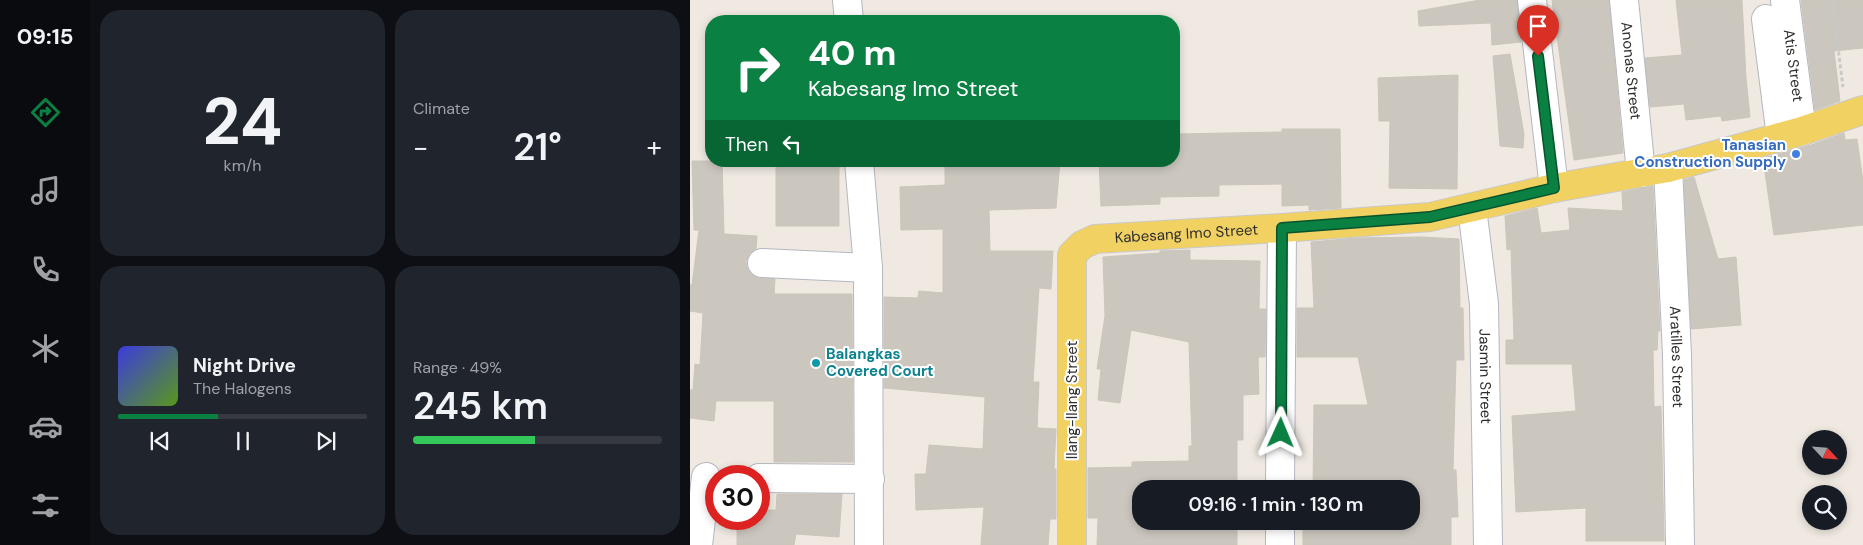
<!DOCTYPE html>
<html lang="en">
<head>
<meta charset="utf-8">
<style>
  body { margin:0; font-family:"DM Sans",sans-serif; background:#20242c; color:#f1f3f6; height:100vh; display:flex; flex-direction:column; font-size:19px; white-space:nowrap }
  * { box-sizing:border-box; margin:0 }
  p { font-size:16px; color:#9ea1a6 }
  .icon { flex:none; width:28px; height:28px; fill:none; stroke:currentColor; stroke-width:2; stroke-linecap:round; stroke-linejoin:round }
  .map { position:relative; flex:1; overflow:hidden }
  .sheet { display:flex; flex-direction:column; gap:10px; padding:10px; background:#0d0f14; width:600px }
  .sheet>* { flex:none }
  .guide { position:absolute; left:15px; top:15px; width:475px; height:152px; border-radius:20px; box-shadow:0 2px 8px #0003; background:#0b8043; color:#fff; overflow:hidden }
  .needle { width:32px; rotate:116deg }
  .tools { position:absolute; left:1112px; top:430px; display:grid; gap:10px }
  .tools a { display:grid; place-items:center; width:45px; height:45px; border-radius:50%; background:#171b24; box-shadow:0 2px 8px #0003; font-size:25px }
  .speed { position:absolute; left:15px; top:465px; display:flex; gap:10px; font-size:25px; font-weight:700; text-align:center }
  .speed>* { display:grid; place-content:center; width:65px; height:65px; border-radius:50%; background:#171b24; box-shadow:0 2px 8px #0003; line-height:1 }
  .speed .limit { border:8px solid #d22; background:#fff; color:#111 }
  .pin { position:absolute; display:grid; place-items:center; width:42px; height:42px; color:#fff; margin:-51px -21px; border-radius:50% 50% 50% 0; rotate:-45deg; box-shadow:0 0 5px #0007 }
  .pin .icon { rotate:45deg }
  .me { position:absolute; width:55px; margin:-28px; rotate:1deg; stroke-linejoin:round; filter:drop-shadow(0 0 4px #0008) }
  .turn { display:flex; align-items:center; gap:18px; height:105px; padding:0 20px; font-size:22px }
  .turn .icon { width:65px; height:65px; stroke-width:2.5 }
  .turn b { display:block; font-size:35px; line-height:42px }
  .then { display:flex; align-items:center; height:48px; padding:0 20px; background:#0003; gap:10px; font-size:19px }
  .big { font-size:38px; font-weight:600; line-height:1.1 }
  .sheet .tile { flex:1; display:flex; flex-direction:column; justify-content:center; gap:8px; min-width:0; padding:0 18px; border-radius:20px; background:#20242c }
  .sheet .dial { align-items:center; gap:0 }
  .dial b { font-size:65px; line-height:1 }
  .song { display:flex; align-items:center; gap:15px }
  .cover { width:60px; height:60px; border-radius:8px; background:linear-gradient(135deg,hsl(240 70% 55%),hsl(90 70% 35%)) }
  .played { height:5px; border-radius:2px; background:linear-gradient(90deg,#0b8043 40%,#363941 40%) }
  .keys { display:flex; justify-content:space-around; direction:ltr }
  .heat { display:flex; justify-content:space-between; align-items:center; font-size:28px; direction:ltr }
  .charge { height:8px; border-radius:4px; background:linear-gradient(90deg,#34c759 49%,#363941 0) }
  .sheet .tiles { flex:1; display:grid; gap:10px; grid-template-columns:repeat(2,1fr) }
  .trip { position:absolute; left:442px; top:480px; width:288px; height:50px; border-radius:20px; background:#171b24; box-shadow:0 2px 8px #0003; font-weight:600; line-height:50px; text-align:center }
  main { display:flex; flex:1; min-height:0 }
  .tabs { display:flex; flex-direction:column; width:90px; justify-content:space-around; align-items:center; background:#090b0e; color:#9ea1a6 }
  .tabs .icon { width:35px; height:35px }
  .tabs .current { color:#0b8043 }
  .tabs b { font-size:22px; color:#f1f3f6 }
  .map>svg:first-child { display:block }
  .building { fill:#cbc7bf; stroke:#cbc5ba }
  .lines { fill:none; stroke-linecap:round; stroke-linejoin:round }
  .minor-casing { stroke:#b4b7c1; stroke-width:30 }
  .major-casing { stroke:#c9c9c9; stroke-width:30 }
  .path { stroke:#c9c9c9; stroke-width:3; stroke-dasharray:4 2.5; stroke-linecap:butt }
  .minor { stroke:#fff; stroke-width:28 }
  .major { stroke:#f2d163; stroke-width:28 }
  .route-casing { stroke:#07532c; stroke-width:12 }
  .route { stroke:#0b8043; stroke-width:9 }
  .shop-dot { fill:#3f7fe0; stroke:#fff; stroke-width:2 }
  .culture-dot { fill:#0f9aa8; stroke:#fff; stroke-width:2 }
  .labels { text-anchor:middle; stroke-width:4; stroke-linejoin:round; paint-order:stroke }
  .street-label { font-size:15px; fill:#2e2e2e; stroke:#fff }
  .shop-label { font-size:15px; font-weight:bold; fill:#366cbe; stroke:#fff; text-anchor:end }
  .culture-label { font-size:15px; font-weight:bold; fill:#0d838f; stroke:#fff; text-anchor:start }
</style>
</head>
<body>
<main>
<nav class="tabs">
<b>09:15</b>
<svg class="icon current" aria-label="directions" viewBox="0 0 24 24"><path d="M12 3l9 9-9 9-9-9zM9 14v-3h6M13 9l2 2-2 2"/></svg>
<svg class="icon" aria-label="music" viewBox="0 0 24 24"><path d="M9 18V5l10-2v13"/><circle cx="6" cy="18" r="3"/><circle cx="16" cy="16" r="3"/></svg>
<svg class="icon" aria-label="phone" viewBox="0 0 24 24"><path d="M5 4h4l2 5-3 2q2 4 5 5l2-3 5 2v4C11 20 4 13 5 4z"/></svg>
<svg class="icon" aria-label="climate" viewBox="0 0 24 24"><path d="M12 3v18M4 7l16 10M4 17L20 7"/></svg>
<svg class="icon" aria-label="car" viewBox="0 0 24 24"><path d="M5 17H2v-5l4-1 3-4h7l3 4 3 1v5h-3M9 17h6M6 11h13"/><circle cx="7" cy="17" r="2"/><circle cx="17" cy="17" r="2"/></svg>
<svg class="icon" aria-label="filters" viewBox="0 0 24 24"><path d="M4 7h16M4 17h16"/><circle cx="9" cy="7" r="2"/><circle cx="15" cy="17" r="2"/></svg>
</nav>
<section class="sheet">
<div class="tiles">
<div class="tile dial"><b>24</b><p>km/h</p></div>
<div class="tile"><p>Climate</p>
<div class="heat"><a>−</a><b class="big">21°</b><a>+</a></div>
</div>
<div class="tile">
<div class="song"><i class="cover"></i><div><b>Night Drive</b><p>The Halogens</p></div></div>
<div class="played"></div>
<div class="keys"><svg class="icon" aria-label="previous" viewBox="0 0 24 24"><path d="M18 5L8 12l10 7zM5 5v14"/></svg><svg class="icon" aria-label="pause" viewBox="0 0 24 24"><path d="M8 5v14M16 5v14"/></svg><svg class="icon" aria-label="next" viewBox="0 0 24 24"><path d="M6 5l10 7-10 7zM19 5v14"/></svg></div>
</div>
<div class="tile"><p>Range · 49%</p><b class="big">245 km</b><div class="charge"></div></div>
</div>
</section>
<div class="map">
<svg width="1173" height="545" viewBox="0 0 1173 545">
  <rect width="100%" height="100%" fill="#efe9e1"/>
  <path class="building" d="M790,0H827L831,42L802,45L801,23L729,26L728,11Z
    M862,0H919L933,153L884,160Z
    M986,0H1052L1056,78L1060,117L1032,121L1031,116L996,120L994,104L960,107L955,58L992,55Z
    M1111,0H1173V48L1144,51L1150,101L1125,110Z
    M820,54L834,134L833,148L810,146L803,56Z
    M768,75L767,189L699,188L700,121H689L688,78Z
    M592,129H650L651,208L619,210V205L592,206V184L529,185V196L470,197V204L411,206L409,161H484V134L592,132Z
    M1154,133L1155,140L1167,139L1173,181V225L1084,235L1073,158L1121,145Z
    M2,161H32L34,234L67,236L66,249L59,254L56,262L58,270L64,276L85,279L84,294H162L163,462H84V401H26L24,421L0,418V390H3L5,364L10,365L13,313L0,311V285H2L9,230H4Z
    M86,161H149V226H86Z
    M255,161H370L366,208L299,210L300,251H363L361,289L349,288L343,382H349L347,428L366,429L364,469H366V519H360L358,545H291L294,507L226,510L225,474H236L239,445L293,449L295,397L194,388V297L228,298L229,291L253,293V229L211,230L210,187L255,185Z
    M1004,177L1028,259L1046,257L1051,325L1001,329L994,180Z
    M963,186L970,331H968L967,350H963L964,407L971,406L974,541H896V508L826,512L822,416L886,411L882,364H816V340H824L821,249L817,250L815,216L847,208L851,233L880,230L878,208L933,211L932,192Z
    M732,237L769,239L770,308H773L774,360H766L763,470H766L768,517H761V545H613V521H721V489H623L624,405H678L668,357H607V308H624L621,242L667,238Z
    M500,250V260L570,261L569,309H576L575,357H568L569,394L553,395V440H547V489H451V521H547V545H407L408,518H398V468L442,467V462L499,461V446H502L499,342L441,330L430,403L408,400L411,369H407L415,316L413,257L470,253V251Z
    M87,494H152L149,537L106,534L104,545H47V519H69V510H86Z"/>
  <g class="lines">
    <g class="minor-casing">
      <g id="minor">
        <path d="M157,0L159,21"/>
        <path d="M842,0L864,188"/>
        <path id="s1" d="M934,0L951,173"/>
        <path id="s2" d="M1095,0L1112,131"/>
        <path d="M1076,19L1091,137"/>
        <path d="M169,161L178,268L179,545"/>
        <path id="s3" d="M978,168L987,354L990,545"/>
        <path id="s4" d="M782,208L794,304L798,545"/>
        <path d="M72,263L178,268"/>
        <path d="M69,478L180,479"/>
        <path d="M590,489L592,228"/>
        <path d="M8,545L16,477"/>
        <path d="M590,545V521"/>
      </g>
    </g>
    <g class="major-casing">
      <g id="major">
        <path id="s5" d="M382,545V255L392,245L405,239L592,228L740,217L864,188L978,168L1112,131L1173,110"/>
      </g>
    </g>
    <path class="path" d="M1142,0L1153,87"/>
    <use href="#minor" class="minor"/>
    <use href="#major" class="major"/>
  </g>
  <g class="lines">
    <g class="route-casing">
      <path id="route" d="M591,433L592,228L740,217L864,188L848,56"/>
    </g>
    <use href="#route" class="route"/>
  </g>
  <circle class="shop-dot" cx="1106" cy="154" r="5"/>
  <circle class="culture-dot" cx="126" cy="363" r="5"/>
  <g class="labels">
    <g class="street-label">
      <text dy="5" stroke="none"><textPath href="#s2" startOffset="66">Atis Street</textPath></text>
      <text dy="5" stroke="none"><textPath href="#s1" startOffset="71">Anonas Street</textPath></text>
      <text dy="5" stroke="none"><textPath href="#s5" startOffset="410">Kabesang Imo Street</textPath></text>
      <text dy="5" stroke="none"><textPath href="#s3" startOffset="189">Aratilles Street</textPath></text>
      <text dy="5" stroke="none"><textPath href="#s4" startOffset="169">Jasmin Street</textPath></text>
      <text transform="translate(382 400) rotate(-90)" y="5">Ilang-Ilang Street</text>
    </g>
    <g class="shop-label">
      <text x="1096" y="150">Tanasian<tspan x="1096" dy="17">Construction Supply</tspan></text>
    </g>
    <g class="culture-label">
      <text x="136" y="359">Balangkas<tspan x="136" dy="17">Covered Court</tspan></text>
    </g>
  </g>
</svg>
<div class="tools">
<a><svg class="needle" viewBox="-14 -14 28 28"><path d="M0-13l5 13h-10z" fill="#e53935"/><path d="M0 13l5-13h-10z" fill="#9ea1a6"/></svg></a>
<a><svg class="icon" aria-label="search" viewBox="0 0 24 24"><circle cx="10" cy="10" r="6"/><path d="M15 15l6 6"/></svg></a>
</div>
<div class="speed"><div class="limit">30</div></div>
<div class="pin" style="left:848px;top:56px;background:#d93025"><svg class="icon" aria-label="arrive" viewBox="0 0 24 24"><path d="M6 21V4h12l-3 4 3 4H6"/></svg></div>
<svg class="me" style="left:591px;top:433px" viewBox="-20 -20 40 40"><path d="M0-17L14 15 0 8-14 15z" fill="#0b8043" stroke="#fff" stroke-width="4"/></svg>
<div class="trip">09:16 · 1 min · 130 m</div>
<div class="guide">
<div class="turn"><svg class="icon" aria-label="right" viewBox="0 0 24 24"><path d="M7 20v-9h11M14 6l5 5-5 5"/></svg><div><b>40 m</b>Kabesang Imo Street</div></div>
<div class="then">Then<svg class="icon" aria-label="left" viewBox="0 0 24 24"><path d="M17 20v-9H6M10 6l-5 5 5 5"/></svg></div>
</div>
</div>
</main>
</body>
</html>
